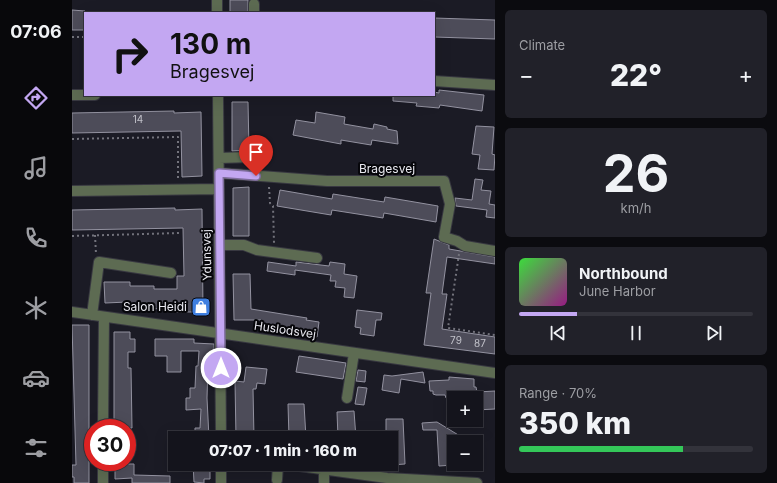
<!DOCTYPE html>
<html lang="en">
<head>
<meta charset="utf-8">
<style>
  body { margin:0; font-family:Inter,sans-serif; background:#212129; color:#f1f3f6; height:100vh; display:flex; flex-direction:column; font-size:15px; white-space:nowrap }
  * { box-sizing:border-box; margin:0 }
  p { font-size:13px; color:#9d9ea3 }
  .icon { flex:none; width:22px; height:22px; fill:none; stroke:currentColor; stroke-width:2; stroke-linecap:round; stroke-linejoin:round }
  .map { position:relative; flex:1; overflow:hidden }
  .panel { display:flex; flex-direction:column; gap:10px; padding:10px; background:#0b0b0f; width:282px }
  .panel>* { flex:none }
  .banner { position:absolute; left:12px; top:12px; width:351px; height:84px; border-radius:0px; box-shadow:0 4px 16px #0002,0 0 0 1px #33333b; background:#c3a7f2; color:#111; overflow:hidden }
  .controls { position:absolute; left:375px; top:391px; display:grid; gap:8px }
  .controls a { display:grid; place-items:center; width:36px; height:36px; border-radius:0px; background:#14141c; box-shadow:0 4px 16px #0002,0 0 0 1px #33333b; font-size:20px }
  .speed { position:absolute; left:12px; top:419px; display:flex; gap:8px; font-size:20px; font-weight:700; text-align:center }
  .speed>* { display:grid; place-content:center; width:52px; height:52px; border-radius:50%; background:#14141c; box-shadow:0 4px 16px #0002,0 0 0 1px #33333b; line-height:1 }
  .speed .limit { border:6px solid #d22; background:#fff; color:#111 }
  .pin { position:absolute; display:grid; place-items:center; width:34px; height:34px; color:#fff; margin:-41px -17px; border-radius:50% 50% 50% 0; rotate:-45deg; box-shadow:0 0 4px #0007 }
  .pin .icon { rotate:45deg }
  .me { position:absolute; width:44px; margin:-22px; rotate:0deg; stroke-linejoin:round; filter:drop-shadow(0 0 3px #0008) }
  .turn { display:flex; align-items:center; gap:14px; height:84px; padding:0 20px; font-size:18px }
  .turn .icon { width:52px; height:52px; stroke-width:2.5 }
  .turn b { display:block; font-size:28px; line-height:34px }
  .big { font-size:30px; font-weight:800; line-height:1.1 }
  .panel .card { flex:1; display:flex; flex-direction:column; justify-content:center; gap:6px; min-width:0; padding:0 14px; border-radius:6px; background:#212129 }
  .panel .dial { align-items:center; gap:0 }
  .dial b { font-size:52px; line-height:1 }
  .song { display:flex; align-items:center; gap:12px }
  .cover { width:48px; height:48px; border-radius:6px; background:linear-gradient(135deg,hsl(120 70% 55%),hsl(310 70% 35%)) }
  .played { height:4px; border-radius:2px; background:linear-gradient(90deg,#c3a7f2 25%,#33333b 25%) }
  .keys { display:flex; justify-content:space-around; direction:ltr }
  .heat { display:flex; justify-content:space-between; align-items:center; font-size:22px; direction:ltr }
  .charge { height:6px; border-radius:3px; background:linear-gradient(90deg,#34c759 70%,#33333b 0) }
  .trip { position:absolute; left:96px; top:431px; width:230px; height:40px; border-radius:0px; background:#14141c; box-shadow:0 4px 16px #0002,0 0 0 1px #33333b; font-weight:800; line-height:40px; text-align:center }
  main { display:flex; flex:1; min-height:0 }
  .tabs { display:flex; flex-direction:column; width:72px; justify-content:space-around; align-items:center; background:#08080b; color:#9d9ea3 }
  .tabs .icon { width:28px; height:28px }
  .tabs .selected { color:#c3a7f2 }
  .tabs b { font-size:18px; color:#f1f3f6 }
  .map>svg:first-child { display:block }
  .building { fill:#4d4c59; stroke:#9392a0 }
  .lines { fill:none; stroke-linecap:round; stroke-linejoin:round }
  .minor-casing { stroke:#383841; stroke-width:12 }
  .path { stroke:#73737c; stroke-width:2; stroke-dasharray:2 3; stroke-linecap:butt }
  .minor { stroke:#5d6b52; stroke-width:10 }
  .route-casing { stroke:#7f6d9d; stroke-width:10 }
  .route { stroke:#c3a7f2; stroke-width:7 }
  .labels { text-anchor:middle; stroke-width:4; stroke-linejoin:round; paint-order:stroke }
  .number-label { font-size:10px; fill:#c2c2ca }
  .street-label { font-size:12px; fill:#e9e9f0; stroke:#06060a }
  .poi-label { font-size:12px; fill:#e9e9f0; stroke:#06060a; text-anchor:end }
</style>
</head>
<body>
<main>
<nav class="tabs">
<b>07:06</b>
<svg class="icon selected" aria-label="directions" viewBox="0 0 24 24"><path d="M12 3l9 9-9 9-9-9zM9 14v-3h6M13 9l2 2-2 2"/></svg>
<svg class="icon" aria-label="music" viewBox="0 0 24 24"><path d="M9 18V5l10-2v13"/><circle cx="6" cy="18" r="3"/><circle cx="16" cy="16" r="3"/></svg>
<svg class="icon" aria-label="phone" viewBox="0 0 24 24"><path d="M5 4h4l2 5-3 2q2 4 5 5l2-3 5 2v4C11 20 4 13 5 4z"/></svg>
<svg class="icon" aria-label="climate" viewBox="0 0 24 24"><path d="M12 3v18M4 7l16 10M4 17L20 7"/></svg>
<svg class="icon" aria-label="car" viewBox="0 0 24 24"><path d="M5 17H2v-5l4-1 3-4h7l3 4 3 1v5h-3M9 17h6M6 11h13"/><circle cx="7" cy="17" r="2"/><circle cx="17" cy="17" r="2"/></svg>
<svg class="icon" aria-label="filters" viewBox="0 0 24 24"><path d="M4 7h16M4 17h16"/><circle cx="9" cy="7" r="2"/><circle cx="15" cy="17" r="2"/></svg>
</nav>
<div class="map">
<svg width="423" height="483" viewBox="0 0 423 483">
  <rect width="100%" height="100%" fill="#1b1b25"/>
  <path class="building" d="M158,0H176V13H158Z
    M0,10L13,11V30H0Z
    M362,18L423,20V39L362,37Z
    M367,90L412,95L410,111L368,105L367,108L344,106L345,103L321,101V95H362V92L367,93Z
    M160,102H176L177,150L160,151Z
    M102,111V113L129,112L130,176L110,177L109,131L0,133V113Z
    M244,112L273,117L272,124L301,129L302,124L315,127V129L325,131L326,144L300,140L299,145L269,140V144L221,135L224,120L243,123Z
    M404,126L422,127L420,154L423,155L422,170L406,169L408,155L400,154Z
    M403,179L411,180L409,190L419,191L417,204L423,205V218L414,217L415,210L384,206L383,198L400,200Z
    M177,187V236H161V188Z
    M208,190L260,199L261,194L312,202L313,197L366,206L364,222L312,213L311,218L260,210L259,215L205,206Z
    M103,208V210L130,209L131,312H104V308L79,309V305L56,306V302L33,303L32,282H58V286H82V289H105V276H112L111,228L0,230V210Z
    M362,239L377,245V249L423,257V264L375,257L370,294H375L370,329L423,337V354L352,345L359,293H354Z
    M196,262L224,266V262L257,266L258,262L273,264L272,274L285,276L282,298L272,297L273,288L263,287L264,281H258L259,275L223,270V275L195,271Z
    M161,274H178L179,309L235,318L234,320L247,322L245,337L188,327L189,320H162Z
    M285,310L310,313L309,320H304L302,336L288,334L289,328L283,327Z
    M0,325H17V483H2V477H0V465H4Z
    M42,332H58V339H63V352H56V368H59L60,428H42Z
    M83,339H122V343L142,344V351H139L138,362L136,365L135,398L137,438H123V428H128L129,409L114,410V398H118V388H123L124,366H126L127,351H109V372H95V356H83Z
    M227,356L274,363L271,379L224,372Z
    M174,367L195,369L193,384L185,383L184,389H181L182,438H164L163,381L172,382Z
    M286,370L294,371L293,382L284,381Z
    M351,372L353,383L329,379L327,393L310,390L312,375L320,376Z
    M377,377L402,379V387H404L405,392L423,391V409L404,410V398H374L373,395H364L361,394V391H358L357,381L377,380Z
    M286,387L295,388L292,405L283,404Z
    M216,404H232L234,438H217Z
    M282,411L284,438H266L265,412Z
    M314,419H331L333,464L319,465V438H314Z
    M365,422L388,436V442H382V465L367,466L365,430H351L350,423Z
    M43,464H62V475L98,476V483H60V478L43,479Z
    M121,464H138V479H132V483L122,482Z"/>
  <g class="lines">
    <g class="minor-casing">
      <path id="minor" d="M145,0V13
        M182,4V13
        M362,81L423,85
        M0,95H23
        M146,95L149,438
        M147,158L179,157
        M147,173L255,181H372L378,204L372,237L385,241L393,246L423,251
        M0,191L147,189
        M148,245H172L185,250L245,258
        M0,312L423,373
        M20,315L27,262L99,273
        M275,398L282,353
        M31,428L32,317
        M31,462V483
        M149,464V483
        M213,464L315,478L405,483
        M252,470V483
        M205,480L206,464"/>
    </g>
    <path class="path" d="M0,37H13
      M0,139L106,137V180
      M197,187L198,203L201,206L202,243
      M23,235L24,254
      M0,236L108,233
      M387,254L376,328L423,335"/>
    <use href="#minor" class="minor"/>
  </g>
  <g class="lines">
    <g class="route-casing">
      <path id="route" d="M149,368L147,173L184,176"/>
    </g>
    <use href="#route" class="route"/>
  </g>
  <defs>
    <g id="shop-square" transform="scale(1)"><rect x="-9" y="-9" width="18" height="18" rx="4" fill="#3f7fe0" stroke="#06060a"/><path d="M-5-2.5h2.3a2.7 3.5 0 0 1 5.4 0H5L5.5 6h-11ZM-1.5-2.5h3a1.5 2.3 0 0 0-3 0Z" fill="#fff"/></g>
  </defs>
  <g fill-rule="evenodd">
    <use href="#shop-square" x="129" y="307"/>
  </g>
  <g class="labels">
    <g class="number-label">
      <text x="66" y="123">14</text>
      <text x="384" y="344">79</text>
      <text x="408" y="347">87</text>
    </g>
    <g class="street-label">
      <text x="315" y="173">Bragesvej</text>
      <text transform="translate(135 255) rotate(-91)" y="4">Ydunsvej</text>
      <text transform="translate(213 330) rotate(8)" y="4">Huslodsvej</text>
    </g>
    <g class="poi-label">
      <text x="115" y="311">Salon Heidi</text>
    </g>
  </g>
</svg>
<div class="controls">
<a>+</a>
<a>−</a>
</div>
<div class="speed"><div class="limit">30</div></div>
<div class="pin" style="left:184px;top:176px;background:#d93025"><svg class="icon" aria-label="arrive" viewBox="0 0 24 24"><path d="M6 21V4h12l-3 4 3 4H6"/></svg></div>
<svg class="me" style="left:149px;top:368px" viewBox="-20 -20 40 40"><circle r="17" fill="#c3a7f2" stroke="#fff" stroke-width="3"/><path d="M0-11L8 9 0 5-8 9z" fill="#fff"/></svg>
<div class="trip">07:07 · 1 min · 160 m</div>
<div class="banner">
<div class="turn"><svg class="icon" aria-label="right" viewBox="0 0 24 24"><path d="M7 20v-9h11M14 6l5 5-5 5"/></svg><div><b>130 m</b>Bragesvej</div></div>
</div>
</div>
<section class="panel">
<div class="card"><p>Climate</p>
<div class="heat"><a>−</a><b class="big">22°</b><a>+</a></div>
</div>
<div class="card dial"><b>26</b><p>km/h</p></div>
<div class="card">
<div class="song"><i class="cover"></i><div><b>Northbound</b><p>June Harbor</p></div></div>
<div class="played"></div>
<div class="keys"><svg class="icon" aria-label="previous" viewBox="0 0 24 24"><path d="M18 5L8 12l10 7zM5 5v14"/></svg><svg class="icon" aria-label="pause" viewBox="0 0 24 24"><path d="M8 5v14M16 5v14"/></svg><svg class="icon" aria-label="next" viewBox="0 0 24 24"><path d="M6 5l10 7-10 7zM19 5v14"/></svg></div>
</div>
<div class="card"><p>Range · 70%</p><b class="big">350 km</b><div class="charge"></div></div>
</section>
</main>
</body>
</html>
